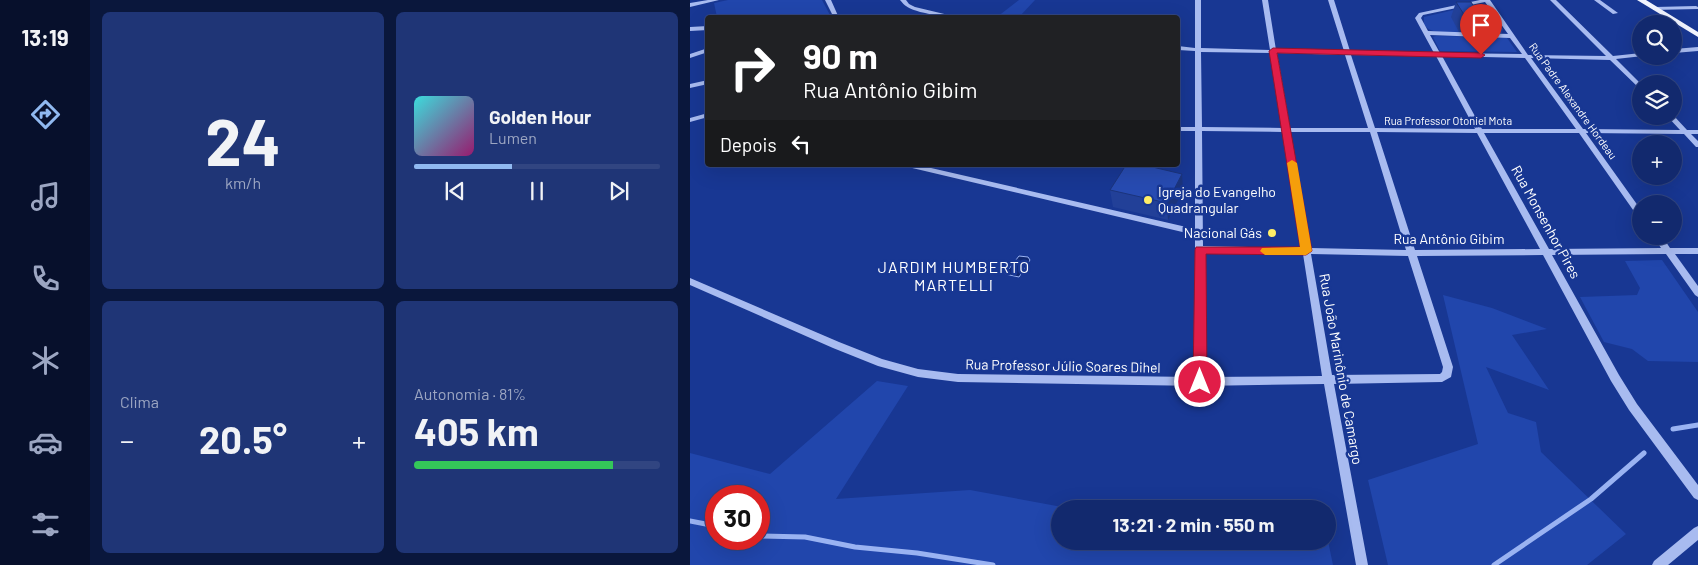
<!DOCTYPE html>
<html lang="pt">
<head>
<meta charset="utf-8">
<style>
  body { margin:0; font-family:Barlow,sans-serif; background:#1f3576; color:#f1f3f6; height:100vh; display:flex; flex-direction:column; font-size:19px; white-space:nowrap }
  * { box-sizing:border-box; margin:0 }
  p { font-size:16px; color:#9ca6c2 }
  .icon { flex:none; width:28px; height:28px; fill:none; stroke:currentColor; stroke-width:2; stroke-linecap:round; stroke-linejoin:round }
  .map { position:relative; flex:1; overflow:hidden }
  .side { display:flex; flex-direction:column; gap:12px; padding:12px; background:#0a173c; width:600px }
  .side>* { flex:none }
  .banner { position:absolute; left:15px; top:15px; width:475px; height:152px; border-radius:5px; box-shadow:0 5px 20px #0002,0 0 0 1px #314581; background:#202124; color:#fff; overflow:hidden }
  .fabs { position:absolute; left:942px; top:15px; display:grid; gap:10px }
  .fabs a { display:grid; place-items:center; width:50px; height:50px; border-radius:50%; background:#12296e; box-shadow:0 5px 20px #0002,0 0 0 1px #314581; font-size:25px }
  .speed { position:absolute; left:15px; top:485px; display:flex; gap:10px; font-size:25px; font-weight:700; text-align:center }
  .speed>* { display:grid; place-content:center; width:65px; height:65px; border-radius:50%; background:#12296e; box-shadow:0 5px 20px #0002,0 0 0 1px #314581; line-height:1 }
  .speed .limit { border:8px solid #d22; background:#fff; color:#111 }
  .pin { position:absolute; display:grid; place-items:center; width:42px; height:42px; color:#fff; margin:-51px -21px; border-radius:50% 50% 50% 0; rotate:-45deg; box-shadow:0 0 5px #0007 }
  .pin .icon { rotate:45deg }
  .me { position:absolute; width:55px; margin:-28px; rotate:0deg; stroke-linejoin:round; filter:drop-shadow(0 0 4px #0008) }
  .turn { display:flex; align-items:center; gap:18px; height:105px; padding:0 15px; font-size:22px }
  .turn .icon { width:65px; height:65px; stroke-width:2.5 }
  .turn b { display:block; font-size:35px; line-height:42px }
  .then { display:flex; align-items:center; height:48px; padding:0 15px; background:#0003; gap:10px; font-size:19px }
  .big { font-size:38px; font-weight:700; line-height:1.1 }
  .side .tile { flex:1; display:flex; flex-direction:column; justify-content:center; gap:8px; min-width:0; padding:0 18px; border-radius:8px; background:#1f3576 }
  .side .dial { align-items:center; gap:0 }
  .dial b { font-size:65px; line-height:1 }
  .song { display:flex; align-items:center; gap:15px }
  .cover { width:60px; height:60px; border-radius:8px; background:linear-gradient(135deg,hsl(180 70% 55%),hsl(320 70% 35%)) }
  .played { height:5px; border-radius:2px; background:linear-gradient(90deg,#90b9f0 40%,#314581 40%) }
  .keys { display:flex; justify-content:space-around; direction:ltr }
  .heat { display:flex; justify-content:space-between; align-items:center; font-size:28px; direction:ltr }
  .charge { height:8px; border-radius:4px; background:linear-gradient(90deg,#34c759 81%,#314581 0) }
  .side .tiles { flex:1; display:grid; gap:12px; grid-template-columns:repeat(2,1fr) }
  .trip { position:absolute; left:361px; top:500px; width:285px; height:50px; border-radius:25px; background:#12296e; box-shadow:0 5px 20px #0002,0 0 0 1px #314581; font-weight:700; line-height:50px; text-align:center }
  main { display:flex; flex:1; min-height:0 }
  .menu { display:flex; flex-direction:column; width:90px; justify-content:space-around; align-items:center; background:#07102c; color:#9ca6c2 }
  .menu .icon { width:35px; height:35px }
  .menu .current { color:#90b9f0 }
  .menu b { font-size:22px; color:#f1f3f6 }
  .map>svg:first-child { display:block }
  .green { fill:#2146ac; fill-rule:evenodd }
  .water { fill:#102870; stroke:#9ab3f2 }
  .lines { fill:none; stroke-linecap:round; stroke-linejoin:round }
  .stream { stroke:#9ab3f2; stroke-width:5 }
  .minor { fill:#a8bbf0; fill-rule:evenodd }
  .major { fill:#f1f4ff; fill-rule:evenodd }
  .wall { fill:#224098 }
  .shaded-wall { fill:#1b347c }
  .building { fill:#274bb1; stroke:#1b347c }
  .route { fill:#e11d48; stroke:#92132f }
  .slow { fill:#f59e0b }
  .poi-dot { fill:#ffee67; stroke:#183793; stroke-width:2 }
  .labels { text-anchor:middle; stroke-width:5; stroke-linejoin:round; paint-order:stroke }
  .far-street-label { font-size:11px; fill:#fff; stroke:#183793 }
  .poi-label { font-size:14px; fill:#fff; stroke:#183793; text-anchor:start }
  .street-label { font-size:14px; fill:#fff; stroke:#183793 }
  .quarter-label { font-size:16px; letter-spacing:1px; fill:#fff; stroke:#183793 }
</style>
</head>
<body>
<main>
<nav class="menu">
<b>13:19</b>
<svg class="icon current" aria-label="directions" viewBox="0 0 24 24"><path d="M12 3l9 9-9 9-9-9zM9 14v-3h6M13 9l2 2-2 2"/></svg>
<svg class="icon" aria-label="music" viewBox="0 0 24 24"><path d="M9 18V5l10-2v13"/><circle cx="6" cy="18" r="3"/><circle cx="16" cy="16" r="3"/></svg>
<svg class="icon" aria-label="phone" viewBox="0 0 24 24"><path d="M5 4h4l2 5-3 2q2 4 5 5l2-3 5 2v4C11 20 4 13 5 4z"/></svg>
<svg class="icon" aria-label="climate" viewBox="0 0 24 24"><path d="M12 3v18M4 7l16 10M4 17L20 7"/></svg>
<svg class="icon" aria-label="car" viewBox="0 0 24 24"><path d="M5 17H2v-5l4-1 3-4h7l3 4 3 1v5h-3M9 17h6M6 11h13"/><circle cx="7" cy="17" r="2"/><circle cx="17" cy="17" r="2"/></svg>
<svg class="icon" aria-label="filters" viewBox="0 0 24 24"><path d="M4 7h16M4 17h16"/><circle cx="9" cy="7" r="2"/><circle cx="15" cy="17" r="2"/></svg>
</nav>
<section class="side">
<div class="tiles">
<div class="tile dial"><b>24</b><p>km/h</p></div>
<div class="tile">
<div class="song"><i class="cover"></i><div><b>Golden Hour</b><p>Lumen</p></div></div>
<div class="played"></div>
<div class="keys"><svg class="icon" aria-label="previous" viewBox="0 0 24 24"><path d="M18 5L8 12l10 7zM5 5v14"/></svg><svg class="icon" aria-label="pause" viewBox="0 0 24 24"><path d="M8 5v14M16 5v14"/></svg><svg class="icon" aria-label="next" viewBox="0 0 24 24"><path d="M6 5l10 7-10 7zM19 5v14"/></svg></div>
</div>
<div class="tile"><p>Clima</p>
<div class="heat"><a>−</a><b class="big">20.5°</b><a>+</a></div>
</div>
<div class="tile"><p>Autonomia · 81%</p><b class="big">405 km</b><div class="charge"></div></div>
</div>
</section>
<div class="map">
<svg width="1008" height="565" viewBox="0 0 1008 565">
  <rect width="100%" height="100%" fill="#183793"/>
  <path class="green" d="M38,0H132L141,17H27L24,3Z
    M329,0H345L330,16L336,17H307Z
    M776,7C798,7 800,13 813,29L812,33C794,33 744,39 734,25V17Z
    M746,36L814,37L817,38L827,52L750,51L743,37Z
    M972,260L1008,312V362L958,361L942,349L914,342L890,297L947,295L950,288L935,261Z
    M753,295L802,308L857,329L822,335L859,390L796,367L818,413L846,422L851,452L936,534L897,565H698L678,480L788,444Z
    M187,381L218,386L146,499L280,490L383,509H370V541H638L643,565H0V453L80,474ZM69,496V539H26V496Z"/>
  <path class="water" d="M329,256L338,257L340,260L329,277L315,274Z"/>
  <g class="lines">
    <path class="stream" d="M983,429L1008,425
      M0,521L26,526
      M69,536L115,537L165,547L227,553L303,565
      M804,565L901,499L954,453"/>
    <path class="minor" d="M18,0H29L0,7V3Z
      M135,0H141L149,18H144Z
      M210,0H216L219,4L225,7L271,18C260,18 224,13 216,6C214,5 211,1 210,0Z
      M505,0H511V48L580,50L572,0H578L586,50L654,51L638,0H644L660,51L744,53L725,18L729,13L790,0H800L838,55L916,56L860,0H866L923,56L951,53V56H953L926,59L951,84V89L949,88L920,60L841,58L893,129L990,130L977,116H984L997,130H1008V134H1001L1008,141V147H1006L994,134L896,133L951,210V218L948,217L889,133H794L859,249L971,248L963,236H972L980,248H1008V254H985L1008,286V297L1005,295L976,254L862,255L929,375L947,404L1008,485V500L1004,498L939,410L921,381L853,255L727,256L763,367L761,377L752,382L644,384L678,565H666L634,384L510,386L268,382L228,377L188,366L143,348L0,285V278L149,342L192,359L228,369L268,374L505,377V235L218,167L214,165H228L505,229V131H488V127H505V51L488,50V46L505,48ZM795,2L818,34L738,31L731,18L733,15ZM740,35L820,38L832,54L750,53ZM511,52L581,53L593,128L512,127ZM587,53L655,55L678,128H600ZM661,55L746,56L785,129L685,128ZM752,56L835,58L886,129H792ZM512,131L593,132L612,248L513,246ZM600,132H680L716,250L620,248ZM687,132L787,133L850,249L725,250ZM514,252L613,254L632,376L515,377ZM621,254L718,256L753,367L752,372L750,374L642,375Z
      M904,0H910L928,13L923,14Z
      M965,7L1006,6L1008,7V9L963,10V8Z
      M18,26V30L0,31V27Z
      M1008,47V51L984,53V49Z
      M18,48V52L0,58V54Z
      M18,80V84L0,88V84Z
      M18,113V117L0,122V118Z
      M1008,526V540L978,565H962L964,561L1004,528Z"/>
    <path class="major" d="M947,0H956L1008,32V37Z"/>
  </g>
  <path class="wall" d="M766,2L790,16L783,32H769L761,17Z
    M420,190L493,191L478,220L423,207Z"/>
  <path class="shaded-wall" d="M492,174L493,191L478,220L477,203Z"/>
  <path class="building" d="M766,2H781L790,16H775Z
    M436,165H454L492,174L477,203L420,190Z"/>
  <path class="route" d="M583,48L791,53L795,55L791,58L587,53L622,251L616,255L516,254L517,382L515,387L510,388L505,387L503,382L505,250L506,247H610L579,51Z"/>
  <path class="slow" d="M602,160L607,163L622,251L616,255H575L570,251L572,248L610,247L597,163Z"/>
  <g class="poi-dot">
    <circle cx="458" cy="200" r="5"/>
    <circle cx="582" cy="233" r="5"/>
  </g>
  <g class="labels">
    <g class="far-street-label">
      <text transform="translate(883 101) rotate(54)" y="4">Rua Padre Alexandre Hordeau</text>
      <text x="758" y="125">Rua Professor Otoniel Mota</text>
    </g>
    <g class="poi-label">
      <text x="468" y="197">Igreja do Evangelho<tspan x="468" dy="16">Quadrangular</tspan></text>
      <text x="572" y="238" text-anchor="end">Nacional Gás</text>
    </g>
    <g class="street-label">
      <text transform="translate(856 222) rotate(61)" y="5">Rua Monsenhor Pires</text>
      <text x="759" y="244">Rua Antônio Gibim</text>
      <text transform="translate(373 366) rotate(1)" y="5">Rua Professor Júlio Soares Dihel</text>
      <text transform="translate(651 369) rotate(80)" y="5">Rua João Marinônio de Camargo</text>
    </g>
    <g class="quarter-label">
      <text x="264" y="273">JARDIM HUMBERTO<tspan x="264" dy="18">MARTELLI</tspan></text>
    </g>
  </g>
</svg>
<div class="fabs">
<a><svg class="icon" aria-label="search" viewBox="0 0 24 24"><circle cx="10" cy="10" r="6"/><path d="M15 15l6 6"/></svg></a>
<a><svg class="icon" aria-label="layers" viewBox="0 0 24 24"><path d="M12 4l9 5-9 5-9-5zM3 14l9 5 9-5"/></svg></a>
<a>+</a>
<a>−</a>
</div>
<div class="speed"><div class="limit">30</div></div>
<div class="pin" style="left:791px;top:55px;background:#d93025"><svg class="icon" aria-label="arrive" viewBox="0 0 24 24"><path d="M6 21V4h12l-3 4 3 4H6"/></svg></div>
<svg class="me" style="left:510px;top:382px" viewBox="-20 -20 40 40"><circle r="17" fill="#e11d48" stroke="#fff" stroke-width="3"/><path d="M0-11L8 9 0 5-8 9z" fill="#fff"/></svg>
<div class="trip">13:21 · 2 min · 550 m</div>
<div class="banner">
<div class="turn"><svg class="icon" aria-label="right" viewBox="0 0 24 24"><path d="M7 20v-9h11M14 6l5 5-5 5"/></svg><div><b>90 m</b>Rua Antônio Gibim</div></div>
<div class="then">Depois<svg class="icon" aria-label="left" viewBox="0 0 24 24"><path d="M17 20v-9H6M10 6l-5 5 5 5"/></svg></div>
</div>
</div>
</main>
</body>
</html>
